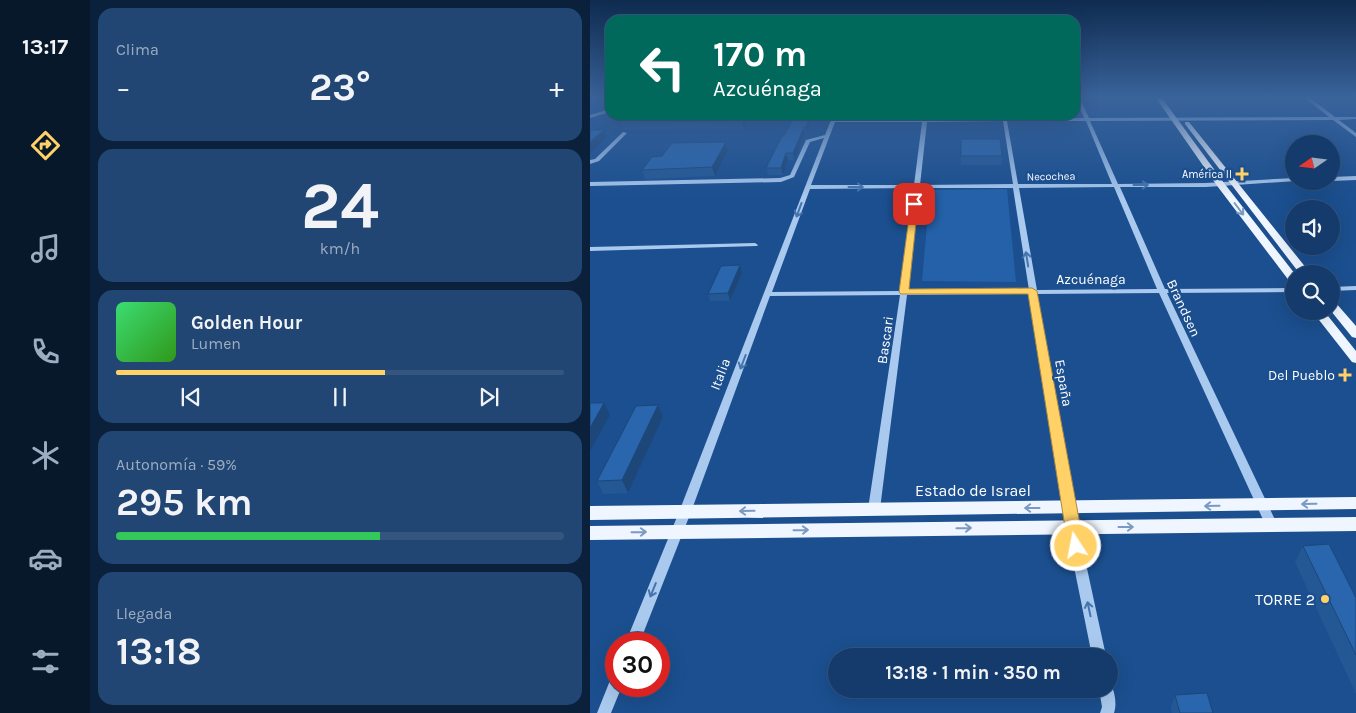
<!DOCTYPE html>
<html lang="es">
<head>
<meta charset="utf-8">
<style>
  body { margin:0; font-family:Karla,sans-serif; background:#214673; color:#f1f3f6; height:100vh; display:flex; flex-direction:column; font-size:19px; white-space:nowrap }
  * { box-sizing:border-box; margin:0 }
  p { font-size:16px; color:#9dadc1 }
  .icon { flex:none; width:28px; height:28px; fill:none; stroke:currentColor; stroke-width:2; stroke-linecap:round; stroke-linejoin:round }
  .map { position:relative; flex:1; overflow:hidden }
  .panel { display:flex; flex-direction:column; gap:8px; padding:8px; background:#0b203b; width:500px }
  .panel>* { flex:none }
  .top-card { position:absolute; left:15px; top:15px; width:475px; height:105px; border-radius:15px; box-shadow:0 5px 20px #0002,0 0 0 1px #33557e; background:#00695c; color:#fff; overflow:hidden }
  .needle { width:32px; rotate:256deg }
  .fabs { position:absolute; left:695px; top:135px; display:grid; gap:10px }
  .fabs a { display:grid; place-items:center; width:55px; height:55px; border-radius:50%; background:#143b6b; box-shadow:0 5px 20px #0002,0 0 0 1px #33557e; font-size:25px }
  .speed { position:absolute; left:15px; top:632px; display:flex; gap:10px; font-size:25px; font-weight:700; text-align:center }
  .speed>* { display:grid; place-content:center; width:65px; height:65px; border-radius:50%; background:#143b6b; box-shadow:0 5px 20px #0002,0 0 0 1px #33557e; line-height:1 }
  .speed .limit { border:8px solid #d22; background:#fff; color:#111 }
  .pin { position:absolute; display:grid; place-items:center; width:42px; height:42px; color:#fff; margin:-21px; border-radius:10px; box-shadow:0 2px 8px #0006 }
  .me { position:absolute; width:55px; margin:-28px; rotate:349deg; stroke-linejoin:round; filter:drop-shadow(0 0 4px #0008) }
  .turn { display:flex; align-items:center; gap:18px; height:105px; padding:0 25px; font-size:22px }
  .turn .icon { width:65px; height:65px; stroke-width:2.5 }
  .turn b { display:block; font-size:35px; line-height:42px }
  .big { font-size:38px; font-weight:700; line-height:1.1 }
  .panel .tile { flex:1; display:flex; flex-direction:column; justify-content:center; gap:8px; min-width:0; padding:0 18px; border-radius:15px; background:#214673 }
  .panel .dial { align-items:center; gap:0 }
  .dial b { font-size:65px; line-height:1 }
  .song { display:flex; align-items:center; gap:15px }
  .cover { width:60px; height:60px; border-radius:8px; background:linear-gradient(135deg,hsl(140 70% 55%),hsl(110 70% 35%)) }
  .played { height:5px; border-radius:2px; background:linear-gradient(90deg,#ffd166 60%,#33557e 60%) }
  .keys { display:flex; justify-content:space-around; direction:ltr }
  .heat { display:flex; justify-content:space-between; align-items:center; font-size:28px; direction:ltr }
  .charge { height:8px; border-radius:4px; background:linear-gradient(90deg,#34c759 59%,#33557e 0) }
  .trip { position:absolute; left:238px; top:648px; width:290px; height:50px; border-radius:25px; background:#143b6b; box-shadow:0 5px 20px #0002,0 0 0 1px #33557e; font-weight:700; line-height:50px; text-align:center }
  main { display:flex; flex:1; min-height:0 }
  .dock { display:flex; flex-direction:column; width:90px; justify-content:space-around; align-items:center; background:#08182b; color:#9dadc1 }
  .dock .icon { width:35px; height:35px }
  .dock .on { color:#ffd166 }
  .dock b { font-size:22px; color:#f1f3f6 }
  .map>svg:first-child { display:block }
  .green { fill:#2461a8 }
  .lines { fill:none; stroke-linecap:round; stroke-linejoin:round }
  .minor { fill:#a9c9ee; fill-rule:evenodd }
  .major { fill:#f0f6ff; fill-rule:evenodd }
  .wall { fill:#245895 }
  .shaded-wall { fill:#1d4779 }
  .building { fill:#2a66ad; stroke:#1d4779 }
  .oneway { stroke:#4674ac }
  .oneway2 { stroke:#7b9ac1 }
  .route { fill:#ffd166; stroke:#a68842 }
  .poi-dot { fill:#ffd166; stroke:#1b4f8f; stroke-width:2 }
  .labels { text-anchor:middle; stroke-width:5; stroke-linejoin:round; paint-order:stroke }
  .far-poi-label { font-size:11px; fill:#fff; stroke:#1b4f8f; text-anchor:end }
  .far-street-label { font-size:11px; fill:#fff; stroke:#1b4f8f }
  .street-label { font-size:14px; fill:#fff; stroke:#1b4f8f }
  .poi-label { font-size:14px; fill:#fff; stroke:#1b4f8f; text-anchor:end }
  .near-street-label { font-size:16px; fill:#fff; stroke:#1b4f8f }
  .near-poi-label { font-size:16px; fill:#fff; stroke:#1b4f8f; text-anchor:end }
</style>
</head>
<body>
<main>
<nav class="dock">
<b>13:17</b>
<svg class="icon on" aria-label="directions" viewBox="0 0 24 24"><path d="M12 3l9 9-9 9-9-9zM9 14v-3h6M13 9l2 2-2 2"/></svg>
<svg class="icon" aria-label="music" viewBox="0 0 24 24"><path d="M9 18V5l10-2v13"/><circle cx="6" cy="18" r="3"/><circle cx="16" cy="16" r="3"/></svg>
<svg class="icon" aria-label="phone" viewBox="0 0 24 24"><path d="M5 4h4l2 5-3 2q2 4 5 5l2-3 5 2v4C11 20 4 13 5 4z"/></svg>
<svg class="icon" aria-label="climate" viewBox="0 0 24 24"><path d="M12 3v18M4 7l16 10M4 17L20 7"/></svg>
<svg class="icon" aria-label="car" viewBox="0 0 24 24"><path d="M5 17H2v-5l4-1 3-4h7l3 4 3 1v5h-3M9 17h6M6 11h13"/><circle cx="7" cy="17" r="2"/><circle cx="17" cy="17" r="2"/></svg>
<svg class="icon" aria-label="filters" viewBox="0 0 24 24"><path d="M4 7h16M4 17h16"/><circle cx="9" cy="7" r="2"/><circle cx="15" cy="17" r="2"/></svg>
</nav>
<section class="panel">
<div class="tile"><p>Clima</p>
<div class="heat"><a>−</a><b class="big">23°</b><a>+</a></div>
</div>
<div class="tile dial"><b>24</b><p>km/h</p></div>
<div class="tile">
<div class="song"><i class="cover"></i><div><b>Golden Hour</b><p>Lumen</p></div></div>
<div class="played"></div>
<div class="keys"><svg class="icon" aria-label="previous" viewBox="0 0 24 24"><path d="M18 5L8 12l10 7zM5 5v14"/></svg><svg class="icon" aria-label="pause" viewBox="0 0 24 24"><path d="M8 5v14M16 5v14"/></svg><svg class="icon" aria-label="next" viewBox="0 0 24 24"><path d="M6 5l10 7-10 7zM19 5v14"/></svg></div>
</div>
<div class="tile"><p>Autonomía · 59%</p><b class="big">295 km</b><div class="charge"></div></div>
<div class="tile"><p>Llegada</p><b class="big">13:18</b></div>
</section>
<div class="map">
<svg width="766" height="713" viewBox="0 0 766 713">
  <rect width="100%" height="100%" fill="#1b4f8f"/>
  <path class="green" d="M417,189L426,282L332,281L340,190Z"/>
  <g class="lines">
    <path class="minor" d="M486,98H490L499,118L739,117L715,98H720L745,117H766V119L749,120L766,133V137L743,120L500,121L528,184L616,183L704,178V181H706L616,187H530L575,289L704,288V292L577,293L688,526L686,529L682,531L678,529L676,526L569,293L447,294L488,527L516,656H502L476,527L440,294L317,295L290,509L288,512L284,514L280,512L278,509L310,295L180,296L101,512L49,644H35L89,512L234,138L220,142L204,177L191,182L0,186V182L190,178L200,175L216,140L235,135L243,115H247L246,120L332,119L333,115H337V119H412V115H416L417,119L494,118ZM413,121L423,184L330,185L337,122ZM417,121H496L522,184H428ZM245,122H332L324,185H221ZM524,187L567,289L447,290L429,188ZM323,188L310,291L182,292L220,189ZM329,188H423L439,290L318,291Z
      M20,109V112L0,118V115Z
      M33,132L37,133L9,161L0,164V160L5,159Z
      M766,176V180L741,181V177Z
      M165,243L168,245L167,246L0,251V247Z
      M766,286V290L741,291V287Z
      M26,676V686H32L21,713H7L21,678Z
      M519,683L521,684C525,693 527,704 524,713H510L512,707L509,689H519Z"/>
    <path class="major" d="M566,98H572L634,183L705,274L704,283L700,282L628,187Z
      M595,122H599L721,274H710L595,124Z
      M741,301L745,302L766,326V338L762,337L741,311Z
      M722,311H734L766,351V363L762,362Z
      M766,497V509L0,520V506Z
      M766,517V531L0,540V526Z"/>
  </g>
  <path class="wall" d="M39,115H162L154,129L34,130L31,122Z
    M222,115L217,134H215L204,160H198L193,175H178L176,168L194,136Z
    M136,142L138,151L125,176L55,179L52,170L72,156Z
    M371,156H412V165H371Z
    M150,265L152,273L140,301H120L118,294Z
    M68,405L73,417L38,493L13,494L7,481Z
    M713,546L766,598V694L705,562Z
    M585,695L623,713H582L581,707Z"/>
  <path class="shaded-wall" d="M156,115H162L154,129L152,121Z
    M220,115H222L217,134L216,127Z
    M214,127L215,134L204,160L203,153Z
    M14,130L16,138L0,154V142Z
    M136,142L138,151L125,176L122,167Z
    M196,153L198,160L193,175L191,168Z
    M150,265L152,273L140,301L138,293Z
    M14,403L20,415L0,451V428Z
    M68,405L73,417L38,493L32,480Z"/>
  <path class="building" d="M39,115H156L152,121L31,122Z
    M205,115H220L216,127H214L203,153H196L191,168H176L192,136H194Z
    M0,130H14L0,142Z
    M371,139H410L412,156H371Z
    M136,142L122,167L52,170L62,157L72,156L82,143Z
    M150,265L138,293L118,294L131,266Z
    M0,403H14L0,428Z
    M68,405L32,480L7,481L46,406Z
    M739,544L766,598V655L713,546Z
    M617,693L623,713H590L585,695Z"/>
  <defs><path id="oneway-shaft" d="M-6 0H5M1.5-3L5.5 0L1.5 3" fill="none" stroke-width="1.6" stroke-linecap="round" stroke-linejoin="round" transform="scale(1.25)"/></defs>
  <g class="oneway">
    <use href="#oneway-shaft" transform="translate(551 185)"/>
    <use href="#oneway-shaft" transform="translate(266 187)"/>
    <use href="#oneway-shaft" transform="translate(209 210) rotate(110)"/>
    <use href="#oneway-shaft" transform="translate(437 259) rotate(-99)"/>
    <use href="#oneway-shaft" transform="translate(153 362) rotate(111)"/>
    <use href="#oneway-shaft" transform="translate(63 590) rotate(112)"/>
    <use href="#oneway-shaft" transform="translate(499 609) rotate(-102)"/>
  </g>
  <g class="oneway2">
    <use href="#oneway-shaft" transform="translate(649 209) rotate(53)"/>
    <use href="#oneway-shaft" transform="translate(719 504) rotate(179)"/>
    <use href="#oneway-shaft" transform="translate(622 506) rotate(179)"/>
    <use href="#oneway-shaft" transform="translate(442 508) rotate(180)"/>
    <use href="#oneway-shaft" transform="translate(157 511) rotate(179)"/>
    <use href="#oneway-shaft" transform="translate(536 527)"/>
    <use href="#oneway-shaft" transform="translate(374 528) rotate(-1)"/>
    <use href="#oneway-shaft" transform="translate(211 530) rotate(-1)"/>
    <use href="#oneway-shaft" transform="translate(49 532) rotate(-1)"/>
  </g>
  <linearGradient id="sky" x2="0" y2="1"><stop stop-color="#0f2b4f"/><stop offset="0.49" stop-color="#39639b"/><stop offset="1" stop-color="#39639b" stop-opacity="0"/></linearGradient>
  <rect width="766" height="198" fill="url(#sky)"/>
  <path class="route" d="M321,203L328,204L319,289L442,288L447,291L494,546L491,550L486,552L480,550L478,546L438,294H311L309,292Z"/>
  <g class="poi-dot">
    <path d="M649.5 166.5h5v5h5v5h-5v5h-5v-5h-5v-5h5z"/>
    <path d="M752.5 367.5h5v5h5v5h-5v5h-5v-5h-5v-5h5z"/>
    <circle cx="735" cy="599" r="5"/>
  </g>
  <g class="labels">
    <g class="far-poi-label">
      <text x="642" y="178">América II</text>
    </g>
    <g class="far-street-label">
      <text transform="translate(461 176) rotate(-1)" y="4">Necochea</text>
    </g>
    <g class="street-label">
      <text x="501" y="284">Azcuénaga</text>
      <text transform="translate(594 308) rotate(65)" y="5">Brandsen</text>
      <text transform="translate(295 340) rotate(-82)" y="5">Bascari</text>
      <text transform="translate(130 374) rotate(-69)" y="5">Italia</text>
      <text transform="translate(474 383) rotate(80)" y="5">España</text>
    </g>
    <g class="poi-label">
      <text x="745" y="380">Del Pueblo</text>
    </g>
    <g class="near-street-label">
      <text x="383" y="496">Estado de Israel</text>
    </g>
    <g class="near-poi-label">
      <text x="725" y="605">TORRE 2</text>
    </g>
  </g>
</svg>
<div class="fabs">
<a><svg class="needle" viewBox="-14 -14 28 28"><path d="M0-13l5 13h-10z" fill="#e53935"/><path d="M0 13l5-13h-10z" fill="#9dadc1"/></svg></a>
<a><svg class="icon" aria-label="sound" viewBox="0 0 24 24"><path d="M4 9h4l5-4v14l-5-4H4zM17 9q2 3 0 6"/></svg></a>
<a><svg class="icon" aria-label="search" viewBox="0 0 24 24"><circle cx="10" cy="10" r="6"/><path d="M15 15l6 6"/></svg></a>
</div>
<div class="speed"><div class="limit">30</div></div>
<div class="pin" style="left:324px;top:204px;background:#d93025"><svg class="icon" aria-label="arrive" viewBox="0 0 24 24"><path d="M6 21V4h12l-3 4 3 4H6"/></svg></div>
<svg class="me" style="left:486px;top:546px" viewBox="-20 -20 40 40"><circle r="17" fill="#ffd166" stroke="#fff" stroke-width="3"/><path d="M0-11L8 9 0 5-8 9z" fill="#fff"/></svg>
<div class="trip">13:18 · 1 min · 350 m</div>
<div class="top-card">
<div class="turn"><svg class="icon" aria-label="left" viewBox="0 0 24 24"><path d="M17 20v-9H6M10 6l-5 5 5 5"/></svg><div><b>170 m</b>Azcuénaga</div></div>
</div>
</div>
</main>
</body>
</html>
